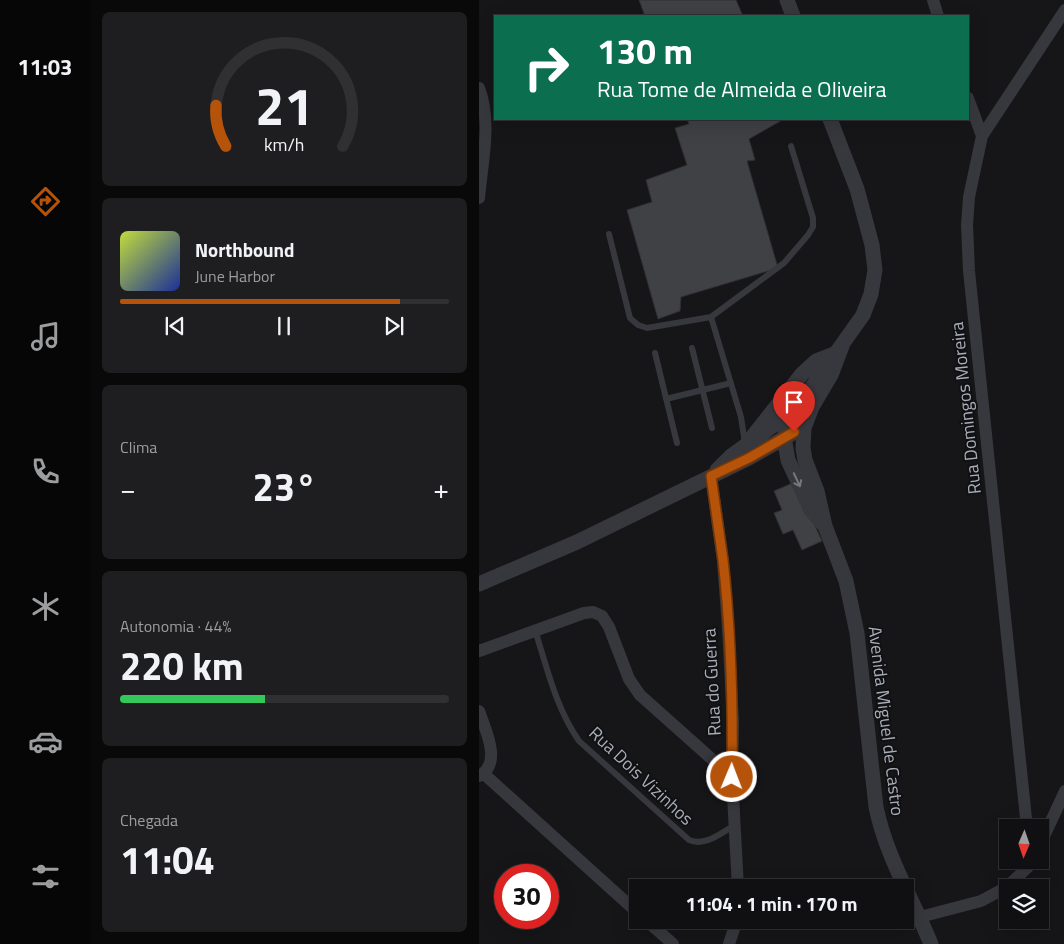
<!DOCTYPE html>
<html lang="pt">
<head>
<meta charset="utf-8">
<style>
  body { margin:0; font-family:"Titillium Web",sans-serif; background:#1e1e20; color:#f1f3f6; height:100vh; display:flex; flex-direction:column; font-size:19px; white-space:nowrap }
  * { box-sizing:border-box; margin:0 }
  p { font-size:16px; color:#9c9d9f }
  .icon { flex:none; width:28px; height:28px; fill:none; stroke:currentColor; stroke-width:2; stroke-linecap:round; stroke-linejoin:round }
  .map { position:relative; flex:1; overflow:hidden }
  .details { display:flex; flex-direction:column; gap:12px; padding:12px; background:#09090a; width:389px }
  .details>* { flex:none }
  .banner { position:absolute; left:15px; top:15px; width:475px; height:105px; border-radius:0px; box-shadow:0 5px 20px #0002,0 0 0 1px #303032; background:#0b6e4f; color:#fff; overflow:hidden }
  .needle { width:32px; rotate:182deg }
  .controls { position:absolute; left:520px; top:819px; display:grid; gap:10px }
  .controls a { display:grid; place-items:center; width:50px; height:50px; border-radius:0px; background:#101012; box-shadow:0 5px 20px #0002,0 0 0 1px #303032; font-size:25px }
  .speed { position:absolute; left:15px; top:864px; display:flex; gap:10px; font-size:25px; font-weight:700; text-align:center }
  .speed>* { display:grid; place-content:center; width:65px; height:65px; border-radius:50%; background:#101012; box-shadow:0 5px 20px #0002,0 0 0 1px #303032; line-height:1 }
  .speed .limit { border:8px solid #d22; background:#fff; color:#111 }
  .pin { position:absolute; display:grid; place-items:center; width:42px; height:42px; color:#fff; margin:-51px -21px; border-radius:50% 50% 50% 0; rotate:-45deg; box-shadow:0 0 5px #0007 }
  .pin .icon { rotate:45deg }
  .me { position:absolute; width:55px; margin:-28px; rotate:1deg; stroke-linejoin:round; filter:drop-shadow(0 0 4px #0008) }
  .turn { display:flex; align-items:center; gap:18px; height:105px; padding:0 20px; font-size:22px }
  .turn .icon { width:65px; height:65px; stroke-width:2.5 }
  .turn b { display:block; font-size:35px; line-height:42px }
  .big { font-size:38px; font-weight:700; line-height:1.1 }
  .details .tile { flex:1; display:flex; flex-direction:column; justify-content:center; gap:8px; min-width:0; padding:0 18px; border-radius:8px; background:#1e1e20 }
  .details .dial { align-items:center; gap:0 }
  .dial svg { height:130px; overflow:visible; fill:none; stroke:#303032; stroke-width:7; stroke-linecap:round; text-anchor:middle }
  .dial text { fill:#f1f3f6; stroke:none }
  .song { display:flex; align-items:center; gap:15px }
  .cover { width:60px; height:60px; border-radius:8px; background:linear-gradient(135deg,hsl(70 70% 55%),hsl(230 70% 35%)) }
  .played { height:5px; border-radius:2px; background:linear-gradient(90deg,#b45309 85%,#303032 85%) }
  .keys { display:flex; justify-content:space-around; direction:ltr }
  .heat { display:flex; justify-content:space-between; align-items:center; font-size:28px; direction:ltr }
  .charge { height:8px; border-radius:4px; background:linear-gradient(90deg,#34c759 44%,#303032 0) }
  .trip { position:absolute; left:150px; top:879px; width:285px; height:50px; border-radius:0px; background:#101012; box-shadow:0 5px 20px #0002,0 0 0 1px #303032; font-weight:700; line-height:50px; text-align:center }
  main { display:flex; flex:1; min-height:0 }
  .menu { display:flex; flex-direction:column; width:90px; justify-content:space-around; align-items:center; background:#060607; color:#9c9d9f }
  .menu .icon { width:35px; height:35px }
  .menu .on { color:#b45309 }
  .menu b { font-size:22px; color:#f1f3f6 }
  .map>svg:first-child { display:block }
  .building { fill:#404145; stroke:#303034 }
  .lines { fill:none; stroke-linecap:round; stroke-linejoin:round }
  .service { stroke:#37383d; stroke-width:6 }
  .minor { stroke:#37383d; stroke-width:12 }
  .tertiary { stroke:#37383d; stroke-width:15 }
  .oneway { stroke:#757881 }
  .route-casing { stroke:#753606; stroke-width:12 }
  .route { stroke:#b45309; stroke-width:9 }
  .labels { text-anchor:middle; stroke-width:4; stroke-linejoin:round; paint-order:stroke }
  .street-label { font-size:18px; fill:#a8adb8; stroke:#111113 }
</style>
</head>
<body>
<main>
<nav class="menu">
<b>11:03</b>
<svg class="icon on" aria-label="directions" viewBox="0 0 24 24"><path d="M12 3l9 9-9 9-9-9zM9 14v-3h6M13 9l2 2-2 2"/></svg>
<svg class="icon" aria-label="music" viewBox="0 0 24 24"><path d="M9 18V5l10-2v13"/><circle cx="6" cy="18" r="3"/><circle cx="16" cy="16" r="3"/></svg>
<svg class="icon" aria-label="phone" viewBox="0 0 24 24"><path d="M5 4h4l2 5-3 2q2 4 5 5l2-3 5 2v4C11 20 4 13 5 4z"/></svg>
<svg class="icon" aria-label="climate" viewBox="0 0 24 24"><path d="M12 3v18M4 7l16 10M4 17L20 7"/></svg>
<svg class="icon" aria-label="car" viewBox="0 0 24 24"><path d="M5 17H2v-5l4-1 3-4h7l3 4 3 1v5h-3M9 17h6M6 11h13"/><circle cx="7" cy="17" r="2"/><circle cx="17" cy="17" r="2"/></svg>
<svg class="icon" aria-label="filters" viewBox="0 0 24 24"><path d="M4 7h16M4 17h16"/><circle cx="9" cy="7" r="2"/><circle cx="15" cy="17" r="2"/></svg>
</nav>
<section class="details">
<div class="tile dial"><svg viewBox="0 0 100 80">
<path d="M14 69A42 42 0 1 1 86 69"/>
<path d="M14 69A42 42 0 0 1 8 44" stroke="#b45309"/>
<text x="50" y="56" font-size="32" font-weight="700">21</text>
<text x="50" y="72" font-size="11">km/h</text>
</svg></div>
<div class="tile">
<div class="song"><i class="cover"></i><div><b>Northbound</b><p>June Harbor</p></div></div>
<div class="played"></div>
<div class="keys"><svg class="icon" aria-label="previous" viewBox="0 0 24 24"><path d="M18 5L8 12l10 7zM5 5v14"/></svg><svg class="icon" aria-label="pause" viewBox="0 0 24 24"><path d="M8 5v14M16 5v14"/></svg><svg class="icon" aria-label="next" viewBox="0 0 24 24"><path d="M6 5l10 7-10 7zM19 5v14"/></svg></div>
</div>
<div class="tile"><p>Clima</p>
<div class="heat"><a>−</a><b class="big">23°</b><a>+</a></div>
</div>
<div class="tile"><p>Autonomia · 44%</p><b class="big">220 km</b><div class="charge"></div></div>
<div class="tile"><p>Chegada</p><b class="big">11:04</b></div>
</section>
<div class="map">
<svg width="586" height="944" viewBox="0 0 586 944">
  <rect width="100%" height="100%" fill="#161618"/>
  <path class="building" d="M160,0H257L264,16H166Z
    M208,119H305L270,139L276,160L268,161L299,268L202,297L201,311L179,319L148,210L173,202L167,180L208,165L196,128L210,124Z
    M316,482L343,541L323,550L314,530L304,534L295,513L303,510L295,491Z"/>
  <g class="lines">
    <path class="service" d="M130,234L151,318L159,325L168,328L232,317L305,263L329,235L334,227V218L312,146
      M232,317L262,417L266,443
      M213,348L233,428
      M176,353L198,443
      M187,399L252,383
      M56,630C68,668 77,708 100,741L210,840C226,847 242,833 256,825"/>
    <path class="minor" d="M454,0L459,16
      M0,88C13,122 3,163 0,198
      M489,98L503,136
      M232,476L244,561L249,628L254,722L253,777L259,888
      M0,651L105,613L114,612L123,616L130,627L150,679L161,695L253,777
      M0,711C6,729 24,764 0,776
      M5,774L159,913
      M548,828L490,271L488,225L490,197L503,136L586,10
      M561,845L586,791
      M441,917L502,901L528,887L552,864L554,860
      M167,920L194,944
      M250,944L258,920"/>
    <path class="tertiary" d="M308,0L314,16
      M363,346L352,375L333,407L325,428L324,448L326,460L338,491L346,526L367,581L378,633L397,807C407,856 433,898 452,944
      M267,445L323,374L337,361L355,354
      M238,470L252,456L292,427L316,413
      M345,525L332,510L309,460L305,437L313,415L384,315L392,294L396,270L393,245L378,189L351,119
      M0,584L98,542L270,458L314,433"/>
  </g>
  <defs><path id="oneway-shaft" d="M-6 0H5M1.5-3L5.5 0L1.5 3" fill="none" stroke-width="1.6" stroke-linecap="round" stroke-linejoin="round" transform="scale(1.25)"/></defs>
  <use class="oneway" href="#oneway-shaft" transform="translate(318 480) rotate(65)"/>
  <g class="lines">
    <g class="route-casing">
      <path id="route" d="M253,777C254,705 252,631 244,560C240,532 236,504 232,476L270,458L315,432"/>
    </g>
    <use href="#route" class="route"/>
  </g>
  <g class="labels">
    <g class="street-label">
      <text transform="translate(487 408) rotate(-96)" y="6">Rua Domingos Moreira</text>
      <text transform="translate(233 682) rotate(-93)" y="6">Rua do Guerra</text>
      <text transform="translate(407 721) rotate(83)" y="6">Avenida Miguel de Castro</text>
      <text transform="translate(162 776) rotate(43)" y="6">Rua Dois Vizinhos</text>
    </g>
  </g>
</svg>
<div class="controls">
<a><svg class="needle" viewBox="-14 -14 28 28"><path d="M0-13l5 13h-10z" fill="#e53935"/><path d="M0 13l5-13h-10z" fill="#9c9d9f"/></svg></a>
<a><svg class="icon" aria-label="layers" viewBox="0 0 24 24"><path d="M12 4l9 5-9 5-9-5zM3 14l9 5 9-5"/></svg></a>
</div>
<div class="speed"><div class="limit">30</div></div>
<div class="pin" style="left:315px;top:432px;background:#d93025"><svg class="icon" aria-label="arrive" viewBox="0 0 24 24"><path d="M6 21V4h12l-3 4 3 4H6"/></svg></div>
<svg class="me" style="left:253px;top:777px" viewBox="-20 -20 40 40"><circle r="17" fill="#b45309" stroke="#fff" stroke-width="3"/><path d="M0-11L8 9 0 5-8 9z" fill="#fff"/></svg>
<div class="trip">11:04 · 1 min · 170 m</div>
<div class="banner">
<div class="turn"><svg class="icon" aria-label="right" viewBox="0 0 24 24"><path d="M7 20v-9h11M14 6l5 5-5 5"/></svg><div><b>130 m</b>Rua Tome de Almeida e Oliveira</div></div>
</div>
</div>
</main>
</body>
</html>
